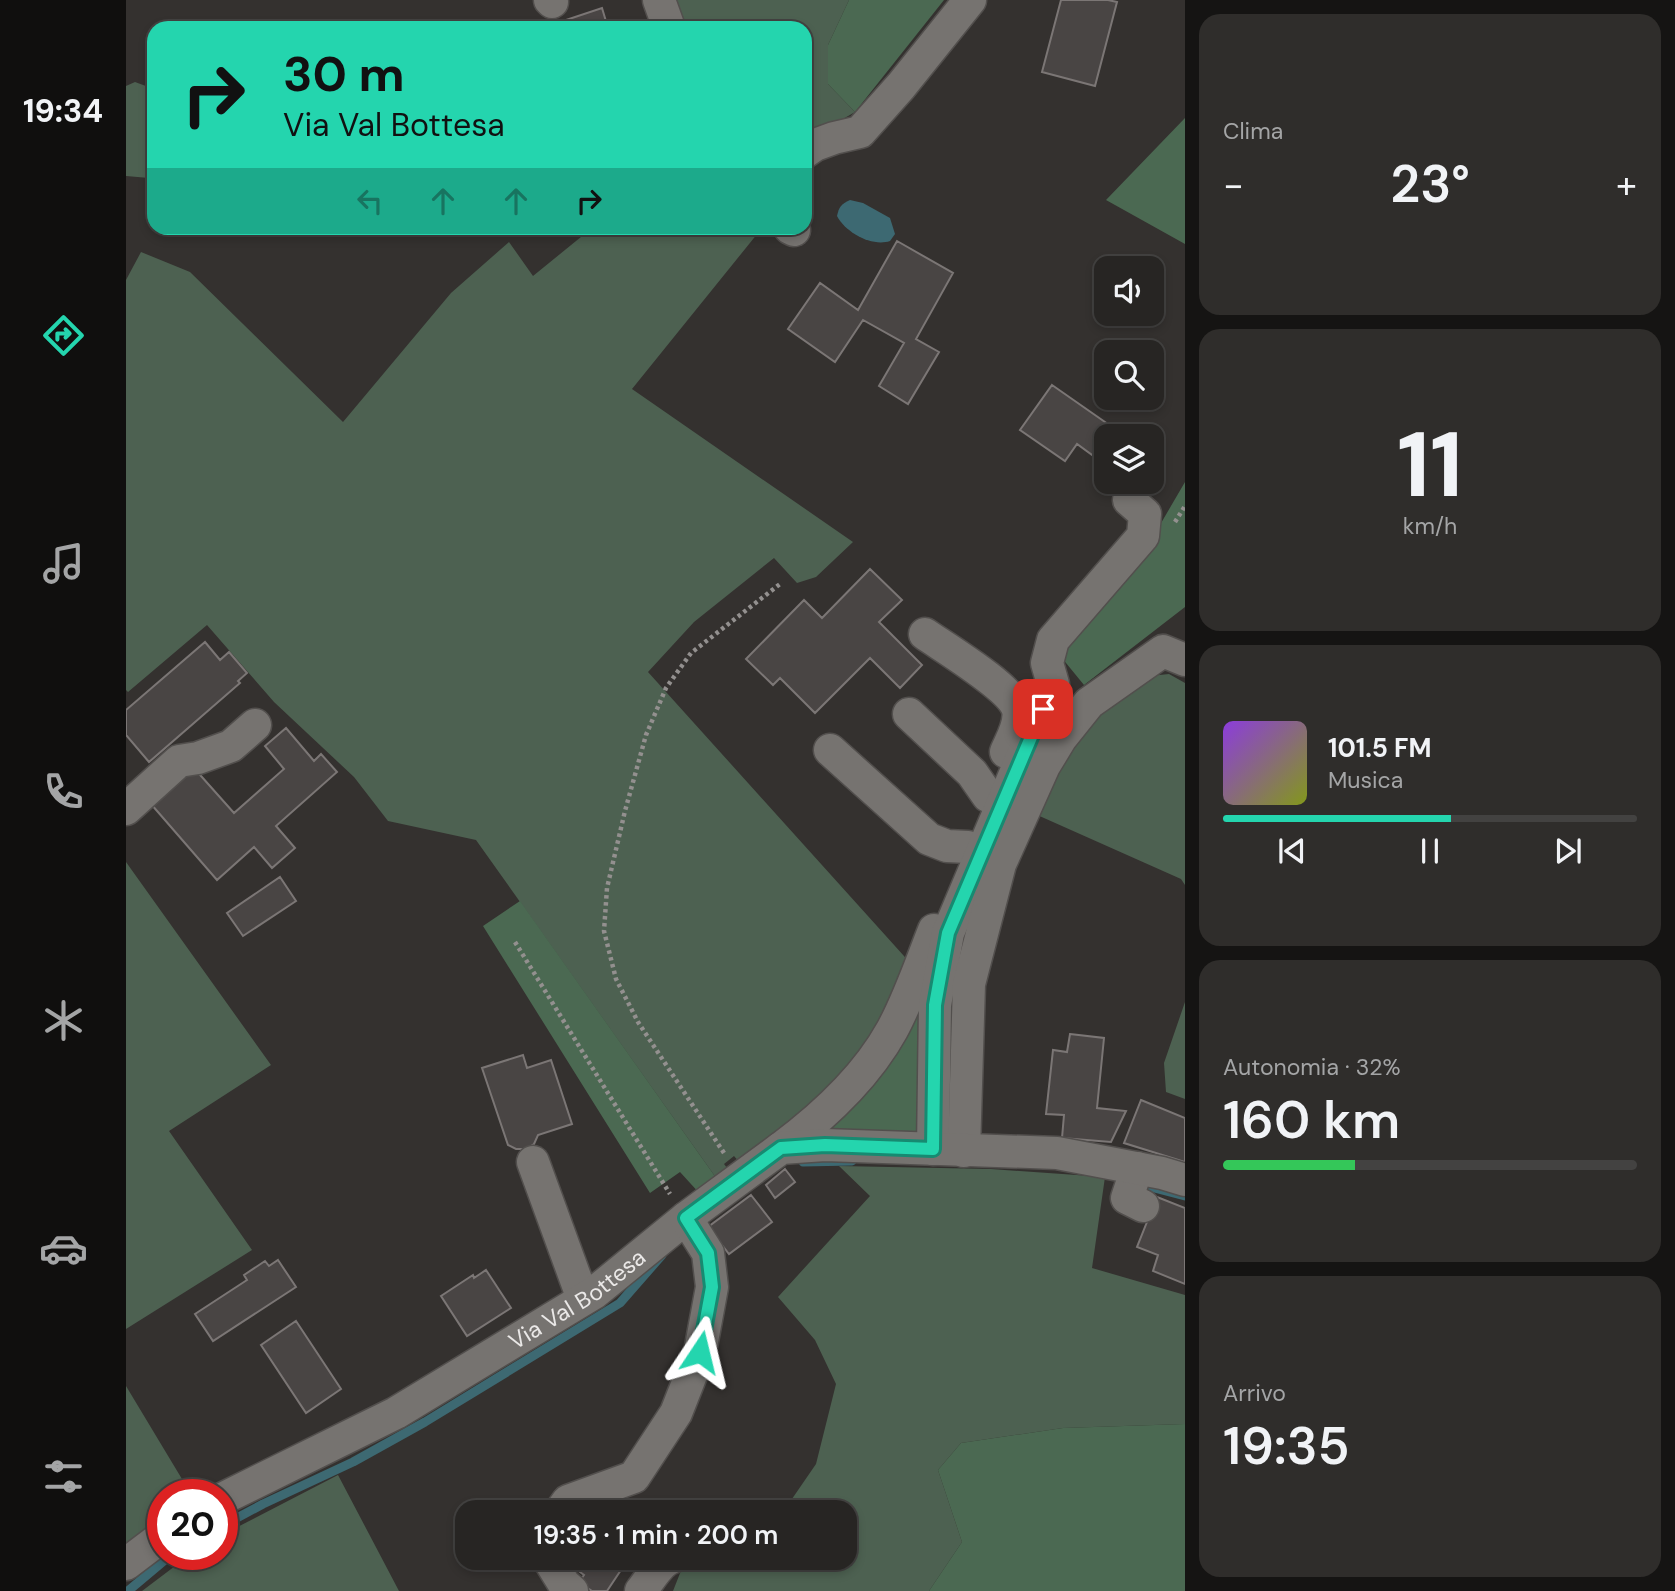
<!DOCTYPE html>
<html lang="it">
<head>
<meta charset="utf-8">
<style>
  body { margin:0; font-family:"DM Sans",sans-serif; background:#2f2d2b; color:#f1f3f6; height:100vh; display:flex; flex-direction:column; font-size:26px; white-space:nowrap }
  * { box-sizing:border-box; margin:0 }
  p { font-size:23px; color:#a4a5a6 }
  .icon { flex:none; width:38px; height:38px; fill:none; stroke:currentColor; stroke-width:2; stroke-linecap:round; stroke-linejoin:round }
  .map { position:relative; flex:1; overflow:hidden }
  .details { display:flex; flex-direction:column; gap:14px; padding:14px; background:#151413; width:490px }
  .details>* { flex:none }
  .guide { position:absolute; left:21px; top:21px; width:665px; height:214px; border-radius:21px; box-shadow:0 4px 10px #0003,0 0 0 2px #434241; background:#24d5ae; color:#111; overflow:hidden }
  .tools { position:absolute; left:968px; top:256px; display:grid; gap:14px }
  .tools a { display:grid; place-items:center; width:70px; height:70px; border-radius:14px; background:#272523; box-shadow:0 4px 10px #0003,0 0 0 2px #434241; font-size:35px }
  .speed { position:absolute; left:21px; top:1479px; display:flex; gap:14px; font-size:35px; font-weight:700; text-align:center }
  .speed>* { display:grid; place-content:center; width:91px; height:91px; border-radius:50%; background:#272523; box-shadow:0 4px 10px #0003,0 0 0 2px #434241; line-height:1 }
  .speed .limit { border:10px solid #d22; background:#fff; color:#111 }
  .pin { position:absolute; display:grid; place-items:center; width:60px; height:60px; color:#fff; margin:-30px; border-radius:14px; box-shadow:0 4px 10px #0006 }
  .me { position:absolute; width:77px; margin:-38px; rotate:10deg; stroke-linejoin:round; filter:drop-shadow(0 0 5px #0008) }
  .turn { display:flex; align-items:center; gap:24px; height:147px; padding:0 21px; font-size:32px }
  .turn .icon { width:91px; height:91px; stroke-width:2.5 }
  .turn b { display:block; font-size:49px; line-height:60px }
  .lanes { display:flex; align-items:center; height:66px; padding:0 21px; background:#0003; justify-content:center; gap:35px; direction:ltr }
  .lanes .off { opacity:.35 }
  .big { font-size:52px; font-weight:600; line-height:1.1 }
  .details .widget { flex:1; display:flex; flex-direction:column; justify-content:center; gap:10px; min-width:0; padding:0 24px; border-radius:21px; background:#2f2d2b }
  .details .dial { align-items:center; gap:0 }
  .dial b { font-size:91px; line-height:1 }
  .song { display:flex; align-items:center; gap:21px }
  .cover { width:84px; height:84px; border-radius:10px; background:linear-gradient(135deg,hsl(270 70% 55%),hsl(70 70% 35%)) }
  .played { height:7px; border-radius:4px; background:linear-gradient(90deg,#24d5ae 55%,#434241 55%) }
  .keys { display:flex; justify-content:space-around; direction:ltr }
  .heat { display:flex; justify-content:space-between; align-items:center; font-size:38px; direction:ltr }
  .charge { height:10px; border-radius:5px; background:linear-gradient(90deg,#34c759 32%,#434241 0) }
  .trip { position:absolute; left:329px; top:1500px; width:402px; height:70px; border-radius:21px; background:#272523; box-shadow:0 4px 10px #0003,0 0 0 2px #434241; font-weight:600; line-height:70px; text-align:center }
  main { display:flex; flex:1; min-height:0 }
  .dock { display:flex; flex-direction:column; width:126px; justify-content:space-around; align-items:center; background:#100f0e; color:#a4a5a6 }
  .dock .icon { width:49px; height:49px }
  .dock .current { color:#24d5ae }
  .dock b { font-size:32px; color:#f1f3f6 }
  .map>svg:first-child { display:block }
  .green { fill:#4d6151 }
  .forest { fill:#4b6952 }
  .water { fill:#3d6972 }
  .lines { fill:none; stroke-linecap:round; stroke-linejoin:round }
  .stream { stroke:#3d6972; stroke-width:9 }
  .building { fill:#494544; stroke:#7b7675; stroke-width:2 }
  .minor-casing { stroke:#524f4d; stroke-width:35 }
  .path { stroke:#93908f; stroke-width:4.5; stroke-dasharray:3.5 3.5; stroke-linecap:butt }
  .minor { stroke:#767370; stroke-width:32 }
  .route-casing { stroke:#178a71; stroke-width:18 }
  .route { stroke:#24d5ae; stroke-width:12 }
  .labels { text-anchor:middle; stroke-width:7; stroke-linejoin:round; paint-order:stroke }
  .street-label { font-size:23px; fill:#eae8e7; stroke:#34312f }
</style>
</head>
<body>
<main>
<nav class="dock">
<b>19:34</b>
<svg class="icon current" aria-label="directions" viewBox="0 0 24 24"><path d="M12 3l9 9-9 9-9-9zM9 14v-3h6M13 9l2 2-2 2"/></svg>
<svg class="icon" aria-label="music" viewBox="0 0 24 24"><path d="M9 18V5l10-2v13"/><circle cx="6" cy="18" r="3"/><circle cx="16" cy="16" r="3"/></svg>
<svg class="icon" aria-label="phone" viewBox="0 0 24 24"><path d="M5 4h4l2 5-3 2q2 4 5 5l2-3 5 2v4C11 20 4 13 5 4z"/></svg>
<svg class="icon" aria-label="climate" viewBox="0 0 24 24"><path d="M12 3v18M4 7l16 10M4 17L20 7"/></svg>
<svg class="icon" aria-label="car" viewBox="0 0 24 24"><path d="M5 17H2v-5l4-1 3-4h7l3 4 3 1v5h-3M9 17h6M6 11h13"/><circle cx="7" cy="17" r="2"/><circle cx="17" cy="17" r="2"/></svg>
<svg class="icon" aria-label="filters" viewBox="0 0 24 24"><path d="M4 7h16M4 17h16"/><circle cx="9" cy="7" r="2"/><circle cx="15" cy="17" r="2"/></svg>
</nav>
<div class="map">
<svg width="1059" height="1591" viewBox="0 0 1059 1591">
  <rect width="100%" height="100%" fill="#34312f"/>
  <path class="green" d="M544,0H723L702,45V84L729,112L679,141V28H553Z
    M9,82L28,89V176L23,178L0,176V86Z
    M466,228H636L506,389L727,542L690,577L671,583L648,558L568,622L522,672L787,966L755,1032L686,1109L614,1163L608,1156L598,1164L605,1173L593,1182L350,840L262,821L228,777L148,702L81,625L2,692L0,690V280L15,252L64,272L217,422L325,293L383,242L407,276Z
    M1043,674L1059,683V885L1055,879L909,814L959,727L1024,676Z
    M0,862L145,1065L43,1131L126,1250L0,1329Z
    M1059,1002V1099L1040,1092L1038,1063Z
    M713,1166L865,1169L979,1177L966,1268L1059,1295V1424L937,1428L835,1443L812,1470L836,1542L803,1591H547L560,1558H719V1512H657L690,1464L710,1384L689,1340L652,1297L744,1196Z
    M0,1386L65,1494H37V1519L0,1544Z
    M212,1475L273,1591H16L65,1554H96V1535Z"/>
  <path class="forest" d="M723,0H818L729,112L702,84V45Z
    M1059,118V244L980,200Z
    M1059,482V607L958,685L931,652L1010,566Z
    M394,901L593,1182L575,1195L554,1172L524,1193L357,926Z
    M804,965L794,1132L733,1133L700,1128Z
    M1059,1424V1591H803L836,1542L812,1470L835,1443L937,1428Z"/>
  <path class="water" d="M724,200L737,203L764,218L769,234L764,241C746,247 720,233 711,216C713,207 715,204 724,200Z"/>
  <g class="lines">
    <path class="stream" d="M677,1162L726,1161
      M1013,1184L1059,1196
      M96,1526L137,1504L227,1462L299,1422L494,1303L536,1255
      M2,1591L46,1554"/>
  </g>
  <path class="building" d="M935,0H982L991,2L969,86L916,72Z
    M476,8L482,28H416Z
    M771,241L827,273L790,339L813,352L782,404L753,386L778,343L737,320L709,362L662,329L694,283L732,310Z
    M926,385L999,436H980V454L978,453L973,460L951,444L939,461L894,430Z
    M744,569L776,600L753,622L796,665L774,688L744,658L689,713L654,678L647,685L620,659L678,600L696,618Z
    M79,642L94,660L103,652L121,673L112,681L114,683L23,762L0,735V710Z
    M160,728L188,761L195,754L211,772L150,826L169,848L146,868L128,847L91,880L25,804L67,767L108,813L158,769L139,746Z
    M154,877L170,901L117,936L101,913Z
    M944,1034L978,1038L971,1108L1000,1111L985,1142L936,1138L938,1115L920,1114L927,1050L941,1052Z
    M397,1055L401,1068L425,1060L446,1124L412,1135L408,1144L400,1149H390L382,1145L356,1068Z
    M1015,1100L1059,1118V1162L998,1143Z
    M659,1169L669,1182L649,1198L640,1185Z
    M625,1195L646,1222L603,1254L582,1227Z
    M1031,1197L1059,1208V1284L1027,1271L1032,1255L1011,1247Z
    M152,1260L170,1287L87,1341L69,1314L121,1280L118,1275L139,1261L143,1266Z
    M360,1270L385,1308L341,1336L315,1296L347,1275L348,1278Z
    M170,1321L215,1389L180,1413L135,1345Z
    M442,1558H522L511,1573L499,1564L481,1591H466L453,1582L458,1575L443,1564Z"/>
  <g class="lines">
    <g class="minor-casing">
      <g id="minor">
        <path d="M424,0L426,2"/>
        <path d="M533,0L543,28"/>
        <path d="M679,152L689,145L708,138L734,132L775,86L844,0"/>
        <path d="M664,228L668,230"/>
        <path d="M799,634C819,648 886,688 892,710C895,724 885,740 880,752"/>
        <path d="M783,714L846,773L862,796"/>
        <path d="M704,750L803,839L821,846L842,847"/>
        <path d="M0,809L53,761L72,758L105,746L129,725"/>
        <path d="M655,1148C698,1116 740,1077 766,1030C783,999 795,963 808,930"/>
        <path d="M807,1149L809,1005L822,933L927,684L921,663L927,640L1017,536L1019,514L1003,500"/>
        <path d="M838,1151L843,984L874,864L918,766L935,738L963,703L1037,651L1059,660"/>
        <path d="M407,1162L457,1299"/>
        <path d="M1011,1168L1001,1198L1017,1206"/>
        <path id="s1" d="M96,1499L270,1413L468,1293L560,1218L655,1148L699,1145L931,1153L1036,1173L1059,1180"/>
        <path d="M434,1512L442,1501L508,1477L550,1413L574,1352L586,1287L582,1253L560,1218"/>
        <path d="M422,1558L438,1584L446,1591"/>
        <path d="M0,1564L37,1536"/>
        <path d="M515,1591C524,1580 532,1563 545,1558"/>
      </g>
    </g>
    <path class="path" d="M1049,522L1059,506
      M389,942L544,1194
      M598,1153L512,1022L490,979L478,931L481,888L499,811L520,735L540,688L565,653L654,584"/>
    <use href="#minor" class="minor"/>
  </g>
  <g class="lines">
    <g class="route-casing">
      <path id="route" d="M574,1352L586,1287L582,1253L560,1218L655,1148L699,1145L807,1149L809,1005L822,933L917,709"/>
    </g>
    <use href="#route" class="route"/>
  </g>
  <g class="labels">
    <g class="street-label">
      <text dy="8" stroke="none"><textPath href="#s1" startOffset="408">Via Val Bottesa</textPath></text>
    </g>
  </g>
</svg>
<div class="tools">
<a><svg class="icon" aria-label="sound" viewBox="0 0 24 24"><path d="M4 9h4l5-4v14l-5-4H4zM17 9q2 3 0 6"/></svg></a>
<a><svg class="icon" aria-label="search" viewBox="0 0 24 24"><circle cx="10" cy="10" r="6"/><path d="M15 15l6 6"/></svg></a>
<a><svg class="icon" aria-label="layers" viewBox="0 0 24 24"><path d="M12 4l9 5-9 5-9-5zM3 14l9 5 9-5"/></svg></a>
</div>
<div class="speed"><div class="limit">20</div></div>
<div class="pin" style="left:917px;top:709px;background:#d93025"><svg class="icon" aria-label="arrive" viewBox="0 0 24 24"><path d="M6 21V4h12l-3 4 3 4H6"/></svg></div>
<svg class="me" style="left:574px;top:1352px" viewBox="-20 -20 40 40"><path d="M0-17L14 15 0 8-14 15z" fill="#24d5ae" stroke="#fff" stroke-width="4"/></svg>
<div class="trip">19:35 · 1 min · 200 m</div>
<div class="guide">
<div class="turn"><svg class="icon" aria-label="right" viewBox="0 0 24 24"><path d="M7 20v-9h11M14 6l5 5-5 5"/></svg><div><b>30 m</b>Via Val Bottesa</div></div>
<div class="lanes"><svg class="icon off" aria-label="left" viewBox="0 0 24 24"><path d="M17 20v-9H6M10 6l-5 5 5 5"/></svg><svg class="icon off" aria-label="ahead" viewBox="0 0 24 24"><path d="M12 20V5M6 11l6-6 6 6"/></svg><svg class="icon off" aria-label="ahead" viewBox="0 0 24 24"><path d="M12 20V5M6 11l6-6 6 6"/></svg><svg class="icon" aria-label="right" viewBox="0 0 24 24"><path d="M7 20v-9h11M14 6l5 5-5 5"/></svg></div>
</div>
</div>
<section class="details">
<div class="widget"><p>Clima</p>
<div class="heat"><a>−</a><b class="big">23°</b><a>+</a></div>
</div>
<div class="widget dial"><b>11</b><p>km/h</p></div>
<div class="widget">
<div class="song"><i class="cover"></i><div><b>101.5 FM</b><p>Musica</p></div></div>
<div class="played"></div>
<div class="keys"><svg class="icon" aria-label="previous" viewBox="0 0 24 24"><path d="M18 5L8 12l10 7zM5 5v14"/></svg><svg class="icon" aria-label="pause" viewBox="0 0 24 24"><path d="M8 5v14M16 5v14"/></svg><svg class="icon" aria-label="next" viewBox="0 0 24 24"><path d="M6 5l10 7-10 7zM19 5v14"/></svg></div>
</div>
<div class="widget"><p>Autonomia · 32%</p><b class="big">160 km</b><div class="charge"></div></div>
<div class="widget"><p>Arrivo</p><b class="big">19:35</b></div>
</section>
</main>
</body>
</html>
